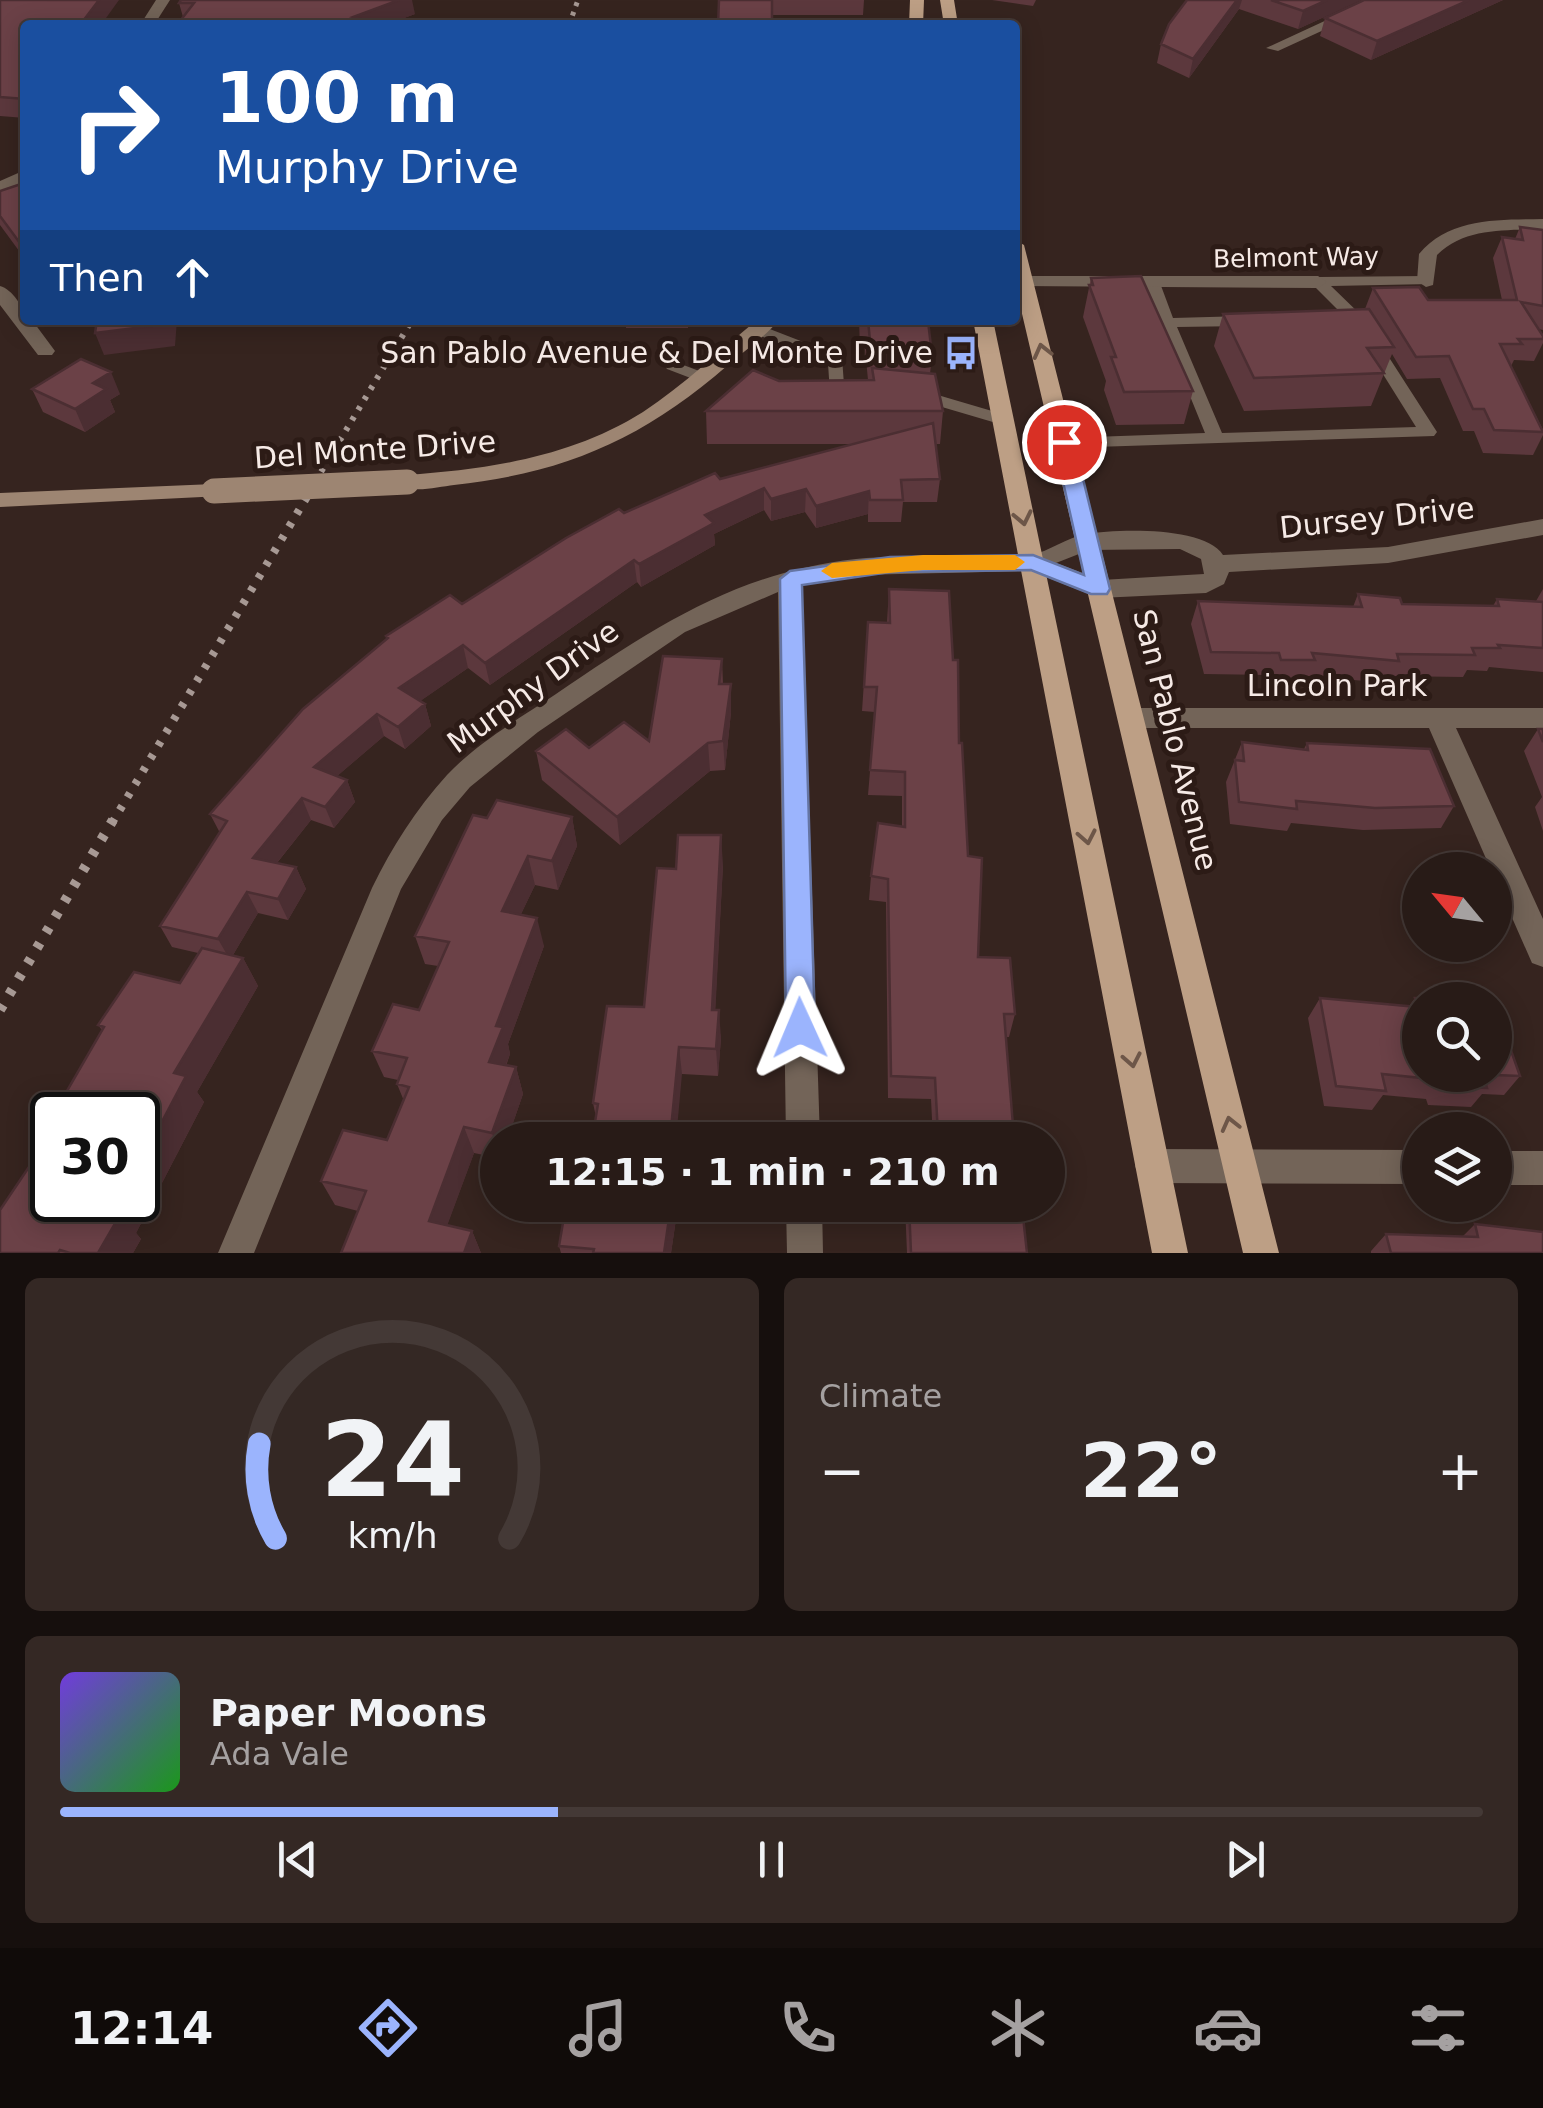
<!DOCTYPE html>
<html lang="en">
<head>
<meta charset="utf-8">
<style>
  body { margin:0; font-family:"DejaVu Sans",sans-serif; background:#342824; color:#f1f3f6; height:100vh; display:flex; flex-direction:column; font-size:38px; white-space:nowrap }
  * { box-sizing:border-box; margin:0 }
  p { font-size:32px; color:#a5a1a1 }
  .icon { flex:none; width:55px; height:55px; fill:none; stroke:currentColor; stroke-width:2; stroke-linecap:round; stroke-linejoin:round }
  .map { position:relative; height:1253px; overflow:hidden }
  .panel { display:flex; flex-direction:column; gap:25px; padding:25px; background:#160f0d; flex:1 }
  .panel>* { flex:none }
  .banner { position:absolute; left:20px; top:20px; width:1000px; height:305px; border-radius:10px; box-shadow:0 5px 25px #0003,0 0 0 2px #443936; background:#1a4fa0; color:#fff; overflow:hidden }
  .needle { width:65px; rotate:299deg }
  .fabs { position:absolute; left:1402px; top:852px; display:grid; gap:20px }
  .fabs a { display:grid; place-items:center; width:110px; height:110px; border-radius:50%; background:#281b17; box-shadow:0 5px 25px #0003,0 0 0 2px #443936; font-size:50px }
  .speed { position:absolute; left:30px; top:1092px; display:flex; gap:20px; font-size:50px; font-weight:700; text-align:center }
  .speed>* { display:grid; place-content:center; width:130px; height:130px; border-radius:50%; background:#281b17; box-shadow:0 5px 25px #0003,0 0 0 2px #443936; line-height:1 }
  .speed .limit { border:5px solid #111; border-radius:15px; background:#fff; color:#111 }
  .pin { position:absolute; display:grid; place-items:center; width:85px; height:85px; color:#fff; margin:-42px; border:5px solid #fff; border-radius:50%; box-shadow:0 2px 10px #0007 }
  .me { position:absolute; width:110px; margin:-55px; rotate:359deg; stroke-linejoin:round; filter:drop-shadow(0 0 8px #0008) }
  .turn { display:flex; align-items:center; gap:35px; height:210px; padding:0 30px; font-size:45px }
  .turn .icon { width:130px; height:130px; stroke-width:2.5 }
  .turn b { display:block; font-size:70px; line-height:85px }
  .then { display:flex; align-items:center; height:95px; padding:0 30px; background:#0003; gap:20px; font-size:38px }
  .big { font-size:75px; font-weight:600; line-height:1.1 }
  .panel .card { flex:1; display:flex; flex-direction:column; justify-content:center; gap:15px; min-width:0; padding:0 35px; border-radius:15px; background:#342824 }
  .panel .dial { align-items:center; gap:0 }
  .dial svg { height:260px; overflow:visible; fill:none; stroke:#443936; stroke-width:7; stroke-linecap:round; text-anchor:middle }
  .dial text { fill:#f1f3f6; stroke:none }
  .song { display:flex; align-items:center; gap:30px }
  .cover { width:120px; height:120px; border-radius:15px; background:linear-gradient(135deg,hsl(260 70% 55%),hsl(120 70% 35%)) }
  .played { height:10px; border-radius:5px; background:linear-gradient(90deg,#9bb4fd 35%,#443936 35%) }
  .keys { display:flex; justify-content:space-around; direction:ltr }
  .heat { display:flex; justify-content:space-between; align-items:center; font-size:55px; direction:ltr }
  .panel .tiles { flex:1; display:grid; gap:25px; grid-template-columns:1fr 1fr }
  .card:last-child { grid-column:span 2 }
  .trip { position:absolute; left:480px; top:1122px; width:585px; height:100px; border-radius:50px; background:#281b17; box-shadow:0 5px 25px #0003,0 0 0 2px #443936; font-weight:600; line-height:100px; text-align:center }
  .tab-bar { display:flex; height:160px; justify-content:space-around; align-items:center; background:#100b09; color:#a5a1a1 }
  .tab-bar .icon { width:70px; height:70px }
  .tab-bar .active { color:#9bb4fd }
  .tab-bar b { font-size:45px; color:#f1f3f6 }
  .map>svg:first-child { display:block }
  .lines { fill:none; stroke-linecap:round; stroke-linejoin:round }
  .lane { fill:#736458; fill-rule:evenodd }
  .street { fill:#736458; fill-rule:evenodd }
  .secondary { fill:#9d8572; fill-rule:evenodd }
  .primary { fill:#bd9f85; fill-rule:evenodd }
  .rail-far3 { stroke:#a79994; stroke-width:5; stroke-dasharray:4 6; stroke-linecap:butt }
  .rail-far2 { stroke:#a79994; stroke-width:6; stroke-dasharray:4 8; stroke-linecap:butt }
  .rail-far1 { stroke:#a79994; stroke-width:8; stroke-dasharray:5 10; stroke-linecap:butt }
  .rail { stroke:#a79994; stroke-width:10; stroke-dasharray:6 12; stroke-linecap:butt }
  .secondary-bridge-far1 { stroke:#9d8572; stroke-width:20 }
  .secondary-bridge { stroke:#9d8572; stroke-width:25 }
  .wall { fill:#5c383d }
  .shaded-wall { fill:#4b2e32 }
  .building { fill:#6b4147; stroke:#4b2e32; stroke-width:2.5 }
  .oneway { stroke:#6d5648 }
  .route { fill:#9bb4fd; stroke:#6575a4; stroke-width:2.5 }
  .slow { fill:#f59e0b }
  .labels { text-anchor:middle; stroke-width:10; stroke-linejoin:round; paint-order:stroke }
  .far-street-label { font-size:25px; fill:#f6eae6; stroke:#2c1b16 }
  .poi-label { font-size:30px; fill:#f6eae6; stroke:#2c1b16; text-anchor:end }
  .street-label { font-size:30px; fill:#f6eae6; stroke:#2c1b16 }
</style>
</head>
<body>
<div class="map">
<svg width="1543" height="1253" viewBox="0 0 1543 1253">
  <rect width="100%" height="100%" fill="#36241f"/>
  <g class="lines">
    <path class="lane" d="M1426,276L1431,278V284L1331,286L1363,317L1437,432L1434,436L1064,448L1055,443L1064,438L1205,433L1144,283L1152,278L1160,283L1173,318L1245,316L1253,321L1245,326L1177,327L1222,433L1416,427L1351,323L1310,282L1318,277Z
      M757,324L842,357L844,385L861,386L863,390L855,395L830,394L828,363L751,332V326Z
      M673,361L707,374L709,377L701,382L667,369L665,366Z
      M914,388L1009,416L1012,420L1003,425L908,397L906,393Z"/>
    <path class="street" d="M156,0H170L154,25H140Z
      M1370,0H1389L1278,51L1266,48Z
      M25,170V182L0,193V181Z
      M1543,219V229C1505,231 1466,227 1437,255L1433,285L1426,287L1417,281L1419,254C1450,217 1499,220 1543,219Z
      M1025,276H1318L1327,282L1318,288L1018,286L1016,282Z
      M0,286C12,289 25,308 25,320H32L55,351L52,355H38L0,305Z
      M1543,519V535L1388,563L1229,572L1224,584L1206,593L1099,598L1031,571L857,575L802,585L820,1140H786L778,592L685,632L538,732L470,787L442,820L401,889L254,1253H218L372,888C392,847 416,809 447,775C477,743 520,718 556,694C654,628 734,573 856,559C913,553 973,564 1030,555C1049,552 1067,537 1086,534C1117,529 1205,526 1223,555L1388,547ZM1180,549L1201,559L1204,574L1101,580L1056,563L1089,550Z
      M1131,708H1543V728H1456L1543,919V967L1532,963L1495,879V870H1491L1429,728H1131L1122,725L1118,718L1122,711Z
      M1152,1149L1420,1150V1184L1152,1183L1140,1178L1135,1166L1140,1154Z
      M1495,1151H1543V1185H1495Z
      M786,1205H822L823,1253H787Z"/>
    <path class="secondary" d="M757,320H779C765,337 744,351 728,365C643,439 565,473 454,485C437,487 407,495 396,482L407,475C490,469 571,457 643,412C684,385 719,351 757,320Z
      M214,484L225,491L222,496L0,507V493Z"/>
    <path class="primary" d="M910,0H924L923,25H909Z
      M940,0H954L958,25H944Z
      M1015,240L1024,245L1279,1253H1243L1015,284Z
      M973,320H993L1188,1253H1152Z"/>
    <path class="rail-far3" d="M569,25L578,0"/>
    <path class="rail-far2" d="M315,482L412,320"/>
    <path class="rail-far1" d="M112,823L317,480"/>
    <path class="rail" d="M0,1010L113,820"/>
    <path class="secondary-bridge-far1" d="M400,482H407"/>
    <path class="secondary-bridge" d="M214,491L407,482"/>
  </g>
  <path class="wall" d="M0,0L25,25V118L0,116Z
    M719,0H864L863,15H772Z
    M992,0H1036L1033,6Z
    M1187,0H1361L1298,29L1239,9L1189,78L1157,63L1161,44Z
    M1364,0H1503L1371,60L1320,36L1325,18Z
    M179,3L415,14L385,25L183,17Z
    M25,184V259L0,225V191Z
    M1520,227L1543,230V330L1538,329L1543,336V343L1534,361L1514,360L1511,366L1543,430V435L1533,455L1483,453L1474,431H1463L1440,378L1407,379L1392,354L1371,406L1244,411L1214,346L1223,314L1365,309L1373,288L1428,300H1502L1493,258L1502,237L1515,239Z
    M1091,278L1193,391L1184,424L1116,425L1104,390L1106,381L1083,317Z
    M626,320H688V328H626Z
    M859,320L928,321L932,355L930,374L943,411L940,444H935L940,479L937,502H903L901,522H868V514L816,528L805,512L771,521L764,510L714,534L715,545L641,587L637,582L490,685L468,668L420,701L425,704L431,726L405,749L384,736L337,776L347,780L355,802L334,828L311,820L277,863L296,867L306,889L288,920L258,913L233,955L243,958L258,986L197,1092L204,1102L136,1233L141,1239L133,1253H0L34,1158L30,1153L102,1030L98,1025L180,983L198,953L172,947L160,926L220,833L210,814L387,639L386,636L462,604L624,513L720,479L853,444H707L706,411L779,381L868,380L865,349H860Z
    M32,389L120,394L110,400L115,412L85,432L43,412Z
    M889,589L959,743L978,957L1015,1014L1009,1037H1006L1014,1140H933L931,1099L888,1098L886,902L869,900L871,876L902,826V796L868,795L875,712L862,711L868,622L887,623Z
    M1543,589V672L1489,667L1487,671L1467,670L1463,677L1391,676L1388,683L1308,676L1305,682H1272L1270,675L1204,674L1191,624L1198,601L1353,607L1358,594L1402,604L1493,606L1497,599L1536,601Z
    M722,659L723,684L731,712L725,770L710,771L620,845L542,780L536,751L649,741Z
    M1538,729H1543V831L1535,807L1542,797L1524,751Z
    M1242,742L1304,749L1307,743L1454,806L1441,828L1363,830L1291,823L1287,831L1230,824L1226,782Z
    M572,817L577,846L558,890L535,885L521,914L544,946L508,1044L510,1054L506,1066L516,1067L523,1094L507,1140H498V1158L474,1153L447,1225L472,1231L481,1253H341L358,1211L335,1205L321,1181L387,1140L404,1101L397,1084L398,1080L384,1077L372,1051L419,1010L438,966L425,964L415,936L487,818Z
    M723,865L715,1010L721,1038L718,1076L682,1074L592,1140L596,1117L593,1103L644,1007L676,869Z
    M1320,998L1409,1006L1415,998L1495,1075L1520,1076L1504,1095L1482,1094L1471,1107L1428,1105L1426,1099L1383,1095L1372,1110L1324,1106L1308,1018Z
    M566,1205H715V1210L678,1206L671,1253H561L559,1246Z
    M905,1205H954L1027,1253H907Z
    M1475,1224L1543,1253H1371V1251L1386,1234L1463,1236Z"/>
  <path class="shaded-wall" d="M99,0H119L101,25H80Z
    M399,0H412L415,14L385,25L353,17Z
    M1237,0H1242L1239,9L1189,78L1193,59Z
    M1327,0H1361L1298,29L1303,11Z
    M1469,0H1503L1371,60L1377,41Z
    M167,320H177L175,346L104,355L95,333Z
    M111,372L120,394L110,400L115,412L85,432L75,409L93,383Z
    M764,488V510L714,534L715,545L641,587L639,564L705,515Z
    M806,489L805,512L771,521V499Z
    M869,491L868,514L816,528V506Z
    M634,560L637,582L490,685L485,663Z
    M463,645L468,668L406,711L399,688Z
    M731,684V712L725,770L723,741Z
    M425,704L431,726L405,749L398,727Z
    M377,714L384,736L322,789L314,767Z
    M708,743L710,771L620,845L617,817Z
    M347,780L355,802L334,828L325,807Z
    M302,798L311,820L264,879L253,858Z
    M572,817L577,846L558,890L552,861Z
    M721,835L723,865L714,1037L712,1010Z
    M528,856L535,885L509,939L502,911Z
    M296,867L306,889L288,920L278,899Z
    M247,892L258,913L230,960L218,939Z
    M537,918L544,946L508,1044L510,1054L497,1088L489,1062L496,1026Z
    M243,958L258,986L197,1092L204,1102L136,1233L141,1239L133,1253H98L113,1213L120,1200H138V1167L174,1073Z
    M719,1010L721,1038L718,1076L716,1049Z
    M679,1047L682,1074L676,1140H670Z
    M516,1067L523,1094L507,1140H498V1151L492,1133Z
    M464,1127L474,1153L440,1245L429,1221Z
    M671,1205H678L671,1253H664Z
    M472,1231L481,1253H464Z"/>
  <path class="building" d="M0,0H99L80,25H25V99L0,97Z
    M181,0H399L353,17L383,25H177L194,3H179Z
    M719,0H772V25H718Z
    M1187,0H1237L1193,59L1161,44L1169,24Z
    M1271,0H1327L1303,11Z
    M1364,0H1469L1377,41L1325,18Z
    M24,183L25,184V250L0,216V191Z
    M1520,227L1543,230V306L1521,302L1543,336V339H1518L1522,344H1500L1543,432L1494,430L1484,409H1473L1449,356L1416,357L1373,288L1419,287L1428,300H1517L1502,237L1523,240Z
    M1141,276L1193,391L1124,392L1111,357H1116L1089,285H1093L1091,278Z
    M1369,309L1394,347L1367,348L1384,373L1254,378L1223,314Z
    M97,320H167V324L95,333Z
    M868,320L928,321L932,355L871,351Z
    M81,359L111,372L93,383L106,389L75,409L32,389Z
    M872,368L935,374L943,411H706L753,370L779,381L874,380Z
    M933,423L940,479L901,480L903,500H870L869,491L816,506L806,489L771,499L764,488L705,515L714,523L639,564L634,560L485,663L463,645L399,688L425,704L398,727L377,714L314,767L347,780L325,807L302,798L253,858L296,867L278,899L247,892L218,939L160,926L227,821L210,814L303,709L388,638L386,636L450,595L462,604L566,538L619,509L624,513L715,473L720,479Z
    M889,589L949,591L953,660H958L959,743H962L968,856L982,858L978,957L1010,958L1015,1014H1004L1014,1138L938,1135L935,1078L891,1076L888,879L871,876L878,823L905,827V772L870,770L877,687H864L868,622L890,623Z
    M1358,594L1400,598L1402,604L1499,606L1497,599L1543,602V648L1498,645L1500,648H1472L1475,655L1397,654L1399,661L1312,653L1315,660H1281L1279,653L1211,652L1198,601L1362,607Z
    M663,656L722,659L719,684H731L723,741L708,743L617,817L536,751L566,729L589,748L624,722L649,741Z
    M1538,729H1543V742Z
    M1242,742L1308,750L1307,743L1430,749L1454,806L1375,808L1296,801L1297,809L1239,802L1235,760L1244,761Z
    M497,800L572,817L552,861L528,856L502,911L537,918L496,1026L503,1027L489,1062L516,1067L492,1133L464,1127L429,1221L472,1231L464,1253H341L366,1191L321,1181L343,1130L387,1140L409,1087L397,1084L407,1058L372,1051L393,1004L419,1010L449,942L415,936L473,815L487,818Z
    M678,835H721L712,1010H719L716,1049L679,1047L670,1139L682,1140H592L598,1104L593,1103L607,1006L644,1007L657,868L676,869Z
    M202,948L243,958L174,1073L186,1076L138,1167V1115H53L104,1027L98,1025L134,972L180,983Z
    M1320,998L1418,1007L1415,998L1484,1000H1420V1075H1483L1487,1088L1443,1086L1441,1080L1382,1074L1386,1091L1336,1086Z
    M1495,1005L1520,1076L1495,1075Z
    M52,1115V1200H120L113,1213L120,1215L98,1253H70L60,1250L58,1253H0V1210L37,1155L30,1153Z
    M566,1205H671L664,1253H593L594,1249L559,1246Z
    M909,1205L1022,1207L1027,1253H911Z
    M1475,1224L1543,1232V1253H1391L1386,1234L1478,1237Z"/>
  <defs><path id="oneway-chevron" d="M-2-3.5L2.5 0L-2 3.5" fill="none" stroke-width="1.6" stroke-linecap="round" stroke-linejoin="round" transform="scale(2.5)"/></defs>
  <g class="oneway">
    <use href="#oneway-chevron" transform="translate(1042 351) rotate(-104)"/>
    <use href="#oneway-chevron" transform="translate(1023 518) rotate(78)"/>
    <use href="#oneway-chevron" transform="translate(1087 837) rotate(79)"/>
    <use href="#oneway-chevron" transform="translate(1132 1060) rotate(79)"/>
    <use href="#oneway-chevron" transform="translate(1230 1124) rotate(-104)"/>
  </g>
  <path class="route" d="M1064,436L1074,442L1110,589L1107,594H1091L1031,570L890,572L802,585L815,1028L811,1037L800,1041L790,1037L786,1028L780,579L790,571L890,557L1033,555L1084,575L1054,442Z"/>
  <path class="slow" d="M923,555H1015L1025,562L1015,570H923L832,578L821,571L832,563Z"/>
  <defs>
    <g id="bus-bare" transform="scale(2.7)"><path d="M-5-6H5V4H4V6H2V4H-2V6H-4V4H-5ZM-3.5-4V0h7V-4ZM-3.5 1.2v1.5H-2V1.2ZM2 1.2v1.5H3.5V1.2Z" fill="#9bb4fd" stroke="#2c1b16" stroke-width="2.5" paint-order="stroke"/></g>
  </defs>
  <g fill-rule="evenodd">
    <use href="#bus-bare" x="961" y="353"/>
  </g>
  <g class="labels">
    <g class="far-street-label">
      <text transform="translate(1296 257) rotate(-1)" y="9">Belmont Way</text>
    </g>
    <g class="poi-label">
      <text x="933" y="363">San Pablo Avenue &amp; Del Monte Drive</text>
    </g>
    <g class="street-label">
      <text transform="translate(375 450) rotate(-4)" y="10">Del Monte Drive</text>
      <text transform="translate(1377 518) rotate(-6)" y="10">Dursey Drive</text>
      <text x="1337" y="696">Lincoln Park</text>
      <text transform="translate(533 687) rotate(-36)" y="10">Murphy Drive</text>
      <text transform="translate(1175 740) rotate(76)" y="10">San Pablo Avenue</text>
    </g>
  </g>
</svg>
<div class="fabs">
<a><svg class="needle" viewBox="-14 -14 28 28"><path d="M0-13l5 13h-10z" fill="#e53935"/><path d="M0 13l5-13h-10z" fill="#a5a1a1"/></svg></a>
<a><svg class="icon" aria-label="search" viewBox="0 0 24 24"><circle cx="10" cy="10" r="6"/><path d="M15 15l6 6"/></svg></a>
<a><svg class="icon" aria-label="layers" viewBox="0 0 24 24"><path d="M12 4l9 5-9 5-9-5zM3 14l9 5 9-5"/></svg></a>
</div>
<div class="speed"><div class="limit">30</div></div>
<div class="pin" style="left:1064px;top:442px;background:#d93025"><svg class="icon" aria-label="arrive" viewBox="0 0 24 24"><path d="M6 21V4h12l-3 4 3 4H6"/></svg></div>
<svg class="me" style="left:800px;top:1028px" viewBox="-20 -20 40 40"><path d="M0-17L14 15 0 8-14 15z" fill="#9bb4fd" stroke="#fff" stroke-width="4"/></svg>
<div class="trip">12:15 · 1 min · 210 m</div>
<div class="banner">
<div class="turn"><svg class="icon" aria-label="right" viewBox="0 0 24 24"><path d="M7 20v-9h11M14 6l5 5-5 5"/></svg><div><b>100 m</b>Murphy Drive</div></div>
<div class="then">Then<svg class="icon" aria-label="ahead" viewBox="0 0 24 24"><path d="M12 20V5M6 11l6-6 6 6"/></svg></div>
</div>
</div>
<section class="panel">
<div class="tiles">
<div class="card dial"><svg viewBox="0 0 100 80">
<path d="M14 69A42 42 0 1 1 86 69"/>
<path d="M14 69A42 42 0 0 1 9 40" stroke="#9bb4fd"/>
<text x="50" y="56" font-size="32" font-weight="700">24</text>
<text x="50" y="72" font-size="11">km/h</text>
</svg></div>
<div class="card"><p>Climate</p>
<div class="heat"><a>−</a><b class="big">22°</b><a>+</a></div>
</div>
<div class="card">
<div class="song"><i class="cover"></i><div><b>Paper Moons</b><p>Ada Vale</p></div></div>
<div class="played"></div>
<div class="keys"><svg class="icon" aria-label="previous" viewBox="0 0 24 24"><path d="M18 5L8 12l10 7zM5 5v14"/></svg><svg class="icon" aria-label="pause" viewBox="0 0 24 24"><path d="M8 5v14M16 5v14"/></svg><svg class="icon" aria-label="next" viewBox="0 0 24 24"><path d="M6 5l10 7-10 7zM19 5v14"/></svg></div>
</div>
</div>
</section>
<nav class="tab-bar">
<b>12:14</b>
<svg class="icon active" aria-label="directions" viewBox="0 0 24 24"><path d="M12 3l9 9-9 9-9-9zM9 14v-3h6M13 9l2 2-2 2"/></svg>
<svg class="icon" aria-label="music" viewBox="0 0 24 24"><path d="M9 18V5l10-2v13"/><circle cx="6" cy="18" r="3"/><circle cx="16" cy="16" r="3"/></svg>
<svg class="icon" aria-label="phone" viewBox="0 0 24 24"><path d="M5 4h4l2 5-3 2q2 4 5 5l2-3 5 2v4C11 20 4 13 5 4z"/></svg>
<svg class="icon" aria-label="climate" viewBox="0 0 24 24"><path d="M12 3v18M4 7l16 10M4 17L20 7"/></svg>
<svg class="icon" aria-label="car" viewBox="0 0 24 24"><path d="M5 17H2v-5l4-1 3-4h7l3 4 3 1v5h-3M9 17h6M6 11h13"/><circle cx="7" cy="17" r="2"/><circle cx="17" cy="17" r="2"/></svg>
<svg class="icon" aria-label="filters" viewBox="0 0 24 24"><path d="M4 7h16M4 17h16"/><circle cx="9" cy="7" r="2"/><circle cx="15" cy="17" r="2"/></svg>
</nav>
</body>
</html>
